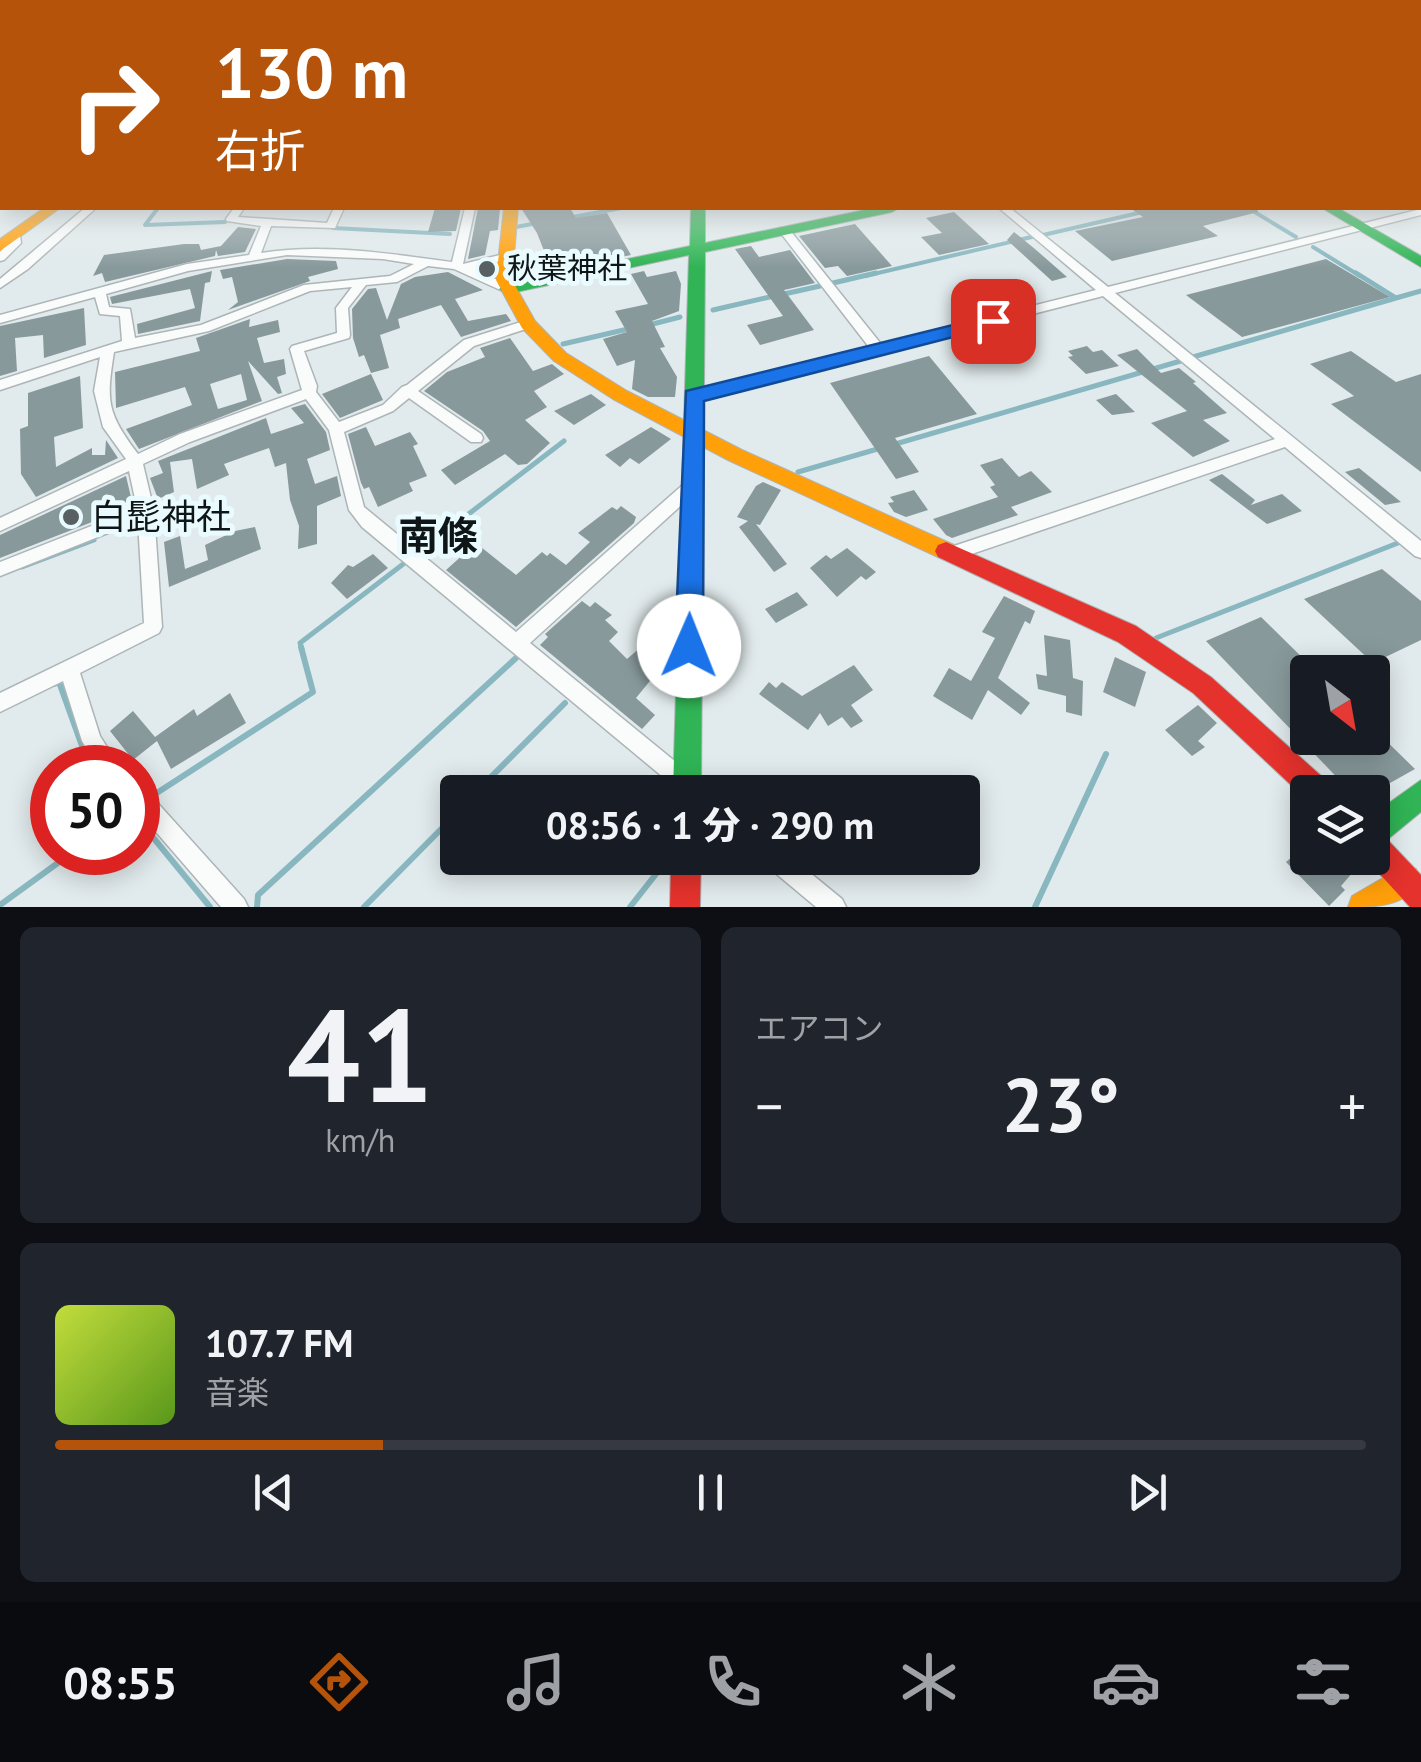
<!DOCTYPE html>
<html lang="ja">
<head>
<meta charset="utf-8">
<style>
  body { margin:0; font-family:"PT Sans","Noto Sans JP",sans-serif; background:#20242c; color:#f1f3f6; height:100vh; display:flex; flex-direction:column; font-size:38px; white-space:nowrap }
  * { box-sizing:border-box; margin:0 }
  p { font-size:32px; color:#9ea1a6 }
  .icon { flex:none; width:55px; height:55px; fill:none; stroke:currentColor; stroke-width:2; stroke-linecap:round; stroke-linejoin:round }
  .map { position:relative; height:907px; overflow:hidden }
  .sheet { display:flex; flex-direction:column; gap:20px; padding:20px; background:#0d0f14; flex:1 }
  .sheet>* { flex:none }
  .guide { position:absolute; left:0px; top:0px; width:1422px; height:210px; box-shadow:0 5px 25px #0003; background:#b45309; color:#fff; overflow:hidden }
  .needle { width:65px; rotate:149deg }
  .tools { position:absolute; left:1290px; top:655px; display:grid; gap:20px }
  .tools a { display:grid; place-items:center; width:100px; height:100px; border-radius:10px; background:#171b24; box-shadow:0 5px 25px #0003; font-size:50px }
  .speed { position:absolute; left:30px; top:745px; display:flex; gap:20px; font-size:50px; font-weight:700; text-align:center }
  .speed>* { display:grid; place-content:center; width:130px; height:130px; border-radius:50%; background:#171b24; box-shadow:0 5px 25px #0003; line-height:1 }
  .speed .limit { border:15px solid #d22; background:#fff; color:#111 }
  .pin { position:absolute; display:grid; place-items:center; width:85px; height:85px; color:#fff; margin:-42px; border-radius:20px; box-shadow:0 5px 15px #0006 }
  .me { position:absolute; width:110px; margin:-55px; rotate:1deg; stroke-linejoin:round; filter:drop-shadow(0 0 8px #0008) }
  .turn { display:flex; align-items:center; gap:35px; height:210px; padding:0 50px; font-size:45px }
  .turn .icon { width:130px; height:130px; stroke-width:2.5 }
  .turn b { display:block; font-size:70px; line-height:85px }
  .big { font-size:75px; font-weight:800; line-height:1.1 }
  .sheet .widget { flex:1; display:flex; flex-direction:column; justify-content:center; gap:15px; min-width:0; padding:0 35px; border-radius:15px; background:#20242c }
  .sheet .dial { align-items:center; gap:0 }
  .dial b { font-size:130px; line-height:1 }
  .song { display:flex; align-items:center; gap:30px }
  .cover { width:120px; height:120px; border-radius:15px; background:linear-gradient(135deg,hsl(70 70% 55%),hsl(90 70% 35%)) }
  .played { height:10px; border-radius:5px; background:linear-gradient(90deg,#b45309 25%,#363941 25%) }
  .keys { display:flex; justify-content:space-around; direction:ltr }
  .heat { display:flex; justify-content:space-between; align-items:center; font-size:55px; direction:ltr }
  .sheet .tiles { flex:1; display:grid; gap:20px; grid-template-columns:1fr 1fr }
  .widget:last-child { grid-column:span 2 }
  .trip { position:absolute; left:440px; top:775px; width:540px; height:100px; border-radius:10px; background:#171b24; box-shadow:0 5px 25px #0003; font-weight:800; line-height:100px; text-align:center }
  .menu { display:flex; height:160px; justify-content:space-around; align-items:center; background:#090b0e; color:#9ea1a6 }
  .menu .icon { width:70px; height:70px }
  .menu .selected { color:#b45309 }
  .menu b { font-size:45px; color:#f1f3f6 }
  .map>svg:first-child { display:block }
  .lines { fill:none; stroke-linecap:round; stroke-linejoin:round }
  .stream-far2 { stroke:#88b7c0; stroke-width:4 }
  .stream-far1 { stroke:#88b7c0; stroke-width:5 }
  .stream { stroke:#88b7c0; stroke-width:6 }
  .building { fill:#88999c; fill-rule:evenodd }
  .street-casing { stroke:#aeb5b7; stroke-width:3 }
  .fast-casing { stroke:#aeb5b7; stroke-width:2 }
  .slow-casing { stroke:#aeb5b7; stroke-width:2 }
  .jam-casing { stroke:#aeb5b7; stroke-width:2 }
  .street { fill:#fafcfc; fill-rule:evenodd }
  .fast { fill:#30b455; fill-rule:evenodd }
  .slow { fill:#ff9f0a; fill-rule:evenodd }
  .jam { fill:#e5322d; fill-rule:evenodd }
  .route { fill:#1a73e8; stroke:#114b97; stroke-width:2.5 }
  .poi-dot { fill:#586062; stroke:#e9fbfe; stroke-width:4 }
  .labels { text-anchor:middle; stroke-width:10; stroke-linejoin:round; paint-order:stroke }
  .far-poi-label { font-size:30px; fill:#0f1617; stroke:#e9fbfe; text-anchor:start }
  .poi-label { font-size:35px; fill:#0f1617; stroke:#e9fbfe; text-anchor:start }
  .quarter-label { font-size:40px; font-weight:bold; fill:#0f1617; stroke:#e9fbfe }
</style>
</head>
<body>
<div class="map">
<svg width="1421" height="907" viewBox="0 0 1421 907">
  <rect width="100%" height="100%" fill="#e1eaec"/>
  <g class="lines">
    <path class="stream-far2" d="M158,208L145,225L225,222
      M1248,208L1296,237
      M573,217L621,208
      M516,227L537,223
      M333,228L450,234
      M1043,235L1143,212
      M1313,247L1360,276
      M865,276L1036,236"/>
    <path class="stream-far1" d="M833,283L876,273
      M784,294L820,286
      M1396,298L1421,291
      M713,310L774,296
      M649,325L680,317
      M563,344L628,329
      M1193,357L1396,298L1356,273
      M892,445L1184,360
      M798,472L881,448
      M22,567L94,540
      M1156,638L1403,541
      M302,649L300,643L564,441"/>
    <path class="stream" d="M54,684L59,682L90,768
      M476,792L565,703
      M149,798L313,692L301,647
      M138,819L210,907
      M0,905L73,852
      M257,907L258,895L516,658
      M364,907L458,812
      M630,907L656,874
      M1035,907L1106,754"/>
  </g>
  <path class="building" d="M435,208H461L456,231L428,232Z
    M478,208H500L498,230L490,231L485,255L468,259Z
    M521,208H570L576,218L607,213L631,255L552,271L537,233Z
    M1130,208H1257L1258,212L1203,226L1218,236L1112,261L1075,231L1143,217Z
    M954,212L989,244L939,255L921,237L942,233L926,218Z
    M855,224L892,266L847,276L838,266L825,268L799,236Z
    M238,227L256,229L245,252L218,256L216,250L215,256L105,282L102,273L93,276L104,255L184,244H199L201,250L221,246Z
    M1014,232L1035,249L1067,277L1052,281L1007,240Z
    M751,246L759,257L790,250L815,283L784,290L814,330L760,345L747,325L783,316L735,249Z
    M287,259L336,261L338,269L308,277L310,281L228,310L238,302L232,277L223,279L220,270Z
    M1326,259L1390,297L1242,337L1186,295Z
    M212,271L210,282L205,283L200,321L138,334L137,324L195,308L190,289L112,304L110,297Z
    M644,271L647,277L676,271L681,284L679,311L652,321L665,347L660,348L677,377L675,397H648L632,389L635,360L617,366L603,339L627,332L615,311L648,304L631,274Z
    M448,272L483,290L455,299L468,321L506,314L511,321L461,337L441,305L398,319L400,328L380,335L389,368L371,373L364,355L359,357L353,338L352,309L368,289L376,288L387,320L401,284L415,277Z
    M84,308L86,345L44,358L43,335L15,338L17,371L0,376V326Z
    M250,319L249,327L278,320L280,332L257,338L264,363L284,359L286,374L277,377L282,393L278,394L248,361L262,401L139,449L126,429L192,405L185,387L116,408L115,372L200,351L196,338ZM241,374L247,400L218,409L210,384Z
    M510,338L533,371L552,364L564,374L534,391L547,407L525,420L550,443L527,464L518,465L505,454L455,485L441,470L490,441L483,431L424,391L447,372L485,357L480,348Z
    M1087,346L1093,352L1102,350L1119,366L1086,374L1068,357L1073,356L1068,351Z
    M1137,349L1161,373L1179,368L1196,382L1193,383L1227,413L1203,420L1230,441L1193,457L1151,423L1187,411L1117,355Z
    M1351,351L1396,382L1421,374V472L1331,404L1354,396L1310,364Z
    M929,356L977,414L895,438L919,472L896,479L830,383Z
    M371,374L383,400L340,418L322,394Z
    M80,376L83,428L54,437L56,467L92,448V455H105L106,440L118,458L36,497L21,474L20,429L28,426V393Z
    M591,394L606,405L574,425L554,411Z
    M1116,394L1135,412L1112,415L1096,400Z
    M305,404L326,432L330,450L307,459L315,484L337,476L341,496L317,506V544L298,549L299,526L290,500L286,463L275,467L269,448L224,464L229,475L197,489L192,459L170,462L174,492L158,499L150,478L163,473L158,461L266,418L271,434L304,423L291,408Z
    M366,427L375,446L410,432L418,444L413,446L427,476L409,483L413,491L378,507L369,487L364,489L361,483L348,434Z
    M651,427L671,439L639,464L630,458L620,467L605,455Z
    M1002,458L1019,477L1031,471L1052,492L1011,507L1018,515L952,538L946,535L933,519L998,497L990,487L995,485L980,465Z
    M1359,468L1401,502L1385,505L1345,472Z
    M1222,474L1255,500L1251,505L1282,494L1302,511L1267,524L1209,480Z
    M126,476L133,506L0,558V535Z
    M763,482L781,490L760,525L756,524L787,564L774,572L739,527L748,521L737,517L756,486Z
    M914,490L928,510L906,517L894,512L888,503L894,502L890,497Z
    M621,506L636,517L634,523L516,627L446,570L476,543L516,575L542,552L547,556L550,553L566,565L590,542L578,533L612,507L617,510Z
    M255,527L261,549L169,587L164,542L180,536L185,569L208,560L205,545L235,531Z
    M847,548L876,572L866,580L861,576L837,597L810,568L826,555L831,559Z
    M373,554L388,568L347,599L331,583L348,565L353,567Z
    M1382,569L1421,601V640L1373,663L1304,599Z
    M797,592L808,605L776,623L765,609Z
    M1004,596L1035,611L1030,624L1025,621L998,678L1030,703L1021,715L988,690L972,720L933,696L949,668L971,681L995,638L982,632Z
    M582,601L590,607L595,602L612,615L605,620L618,632L609,641L627,659L641,647L663,665L636,698L655,715L642,729L540,645L548,637L545,634Z
    M1261,617L1317,672H1308V738H1372V727L1415,769L1374,792H1351L1206,641Z
    M1044,635L1070,640L1073,678L1083,681L1082,716L1066,712V696L1038,689L1036,674L1047,676Z
    M1115,657L1146,672L1135,707L1103,692Z
    M854,665L873,690L851,705L863,721L851,728L842,717L828,726L820,713L808,730L759,694L769,682L776,688L782,682L802,696Z
    M230,693L246,723L171,769L157,741L133,760L110,731L133,711L155,737L194,709L197,716Z
    M1198,705L1217,723L1198,741L1205,747L1192,756L1165,730Z
    M1308,843V858H1351L1359,865L1341,886L1345,890L1329,906L1286,862Z"/>
  <g class="lines">
    <g class="street-casing">
      <path id="street" d="M85,208H96L28,269L0,288V279Z
        M234,208H244L238,217L327,223L334,208H344L335,228L271,226L261,253C324,243 391,254 452,262L465,208H475L463,264L504,254L510,257L475,270L511,286V292L507,293L454,269L428,266L397,282L366,285L348,308L350,335L349,338L304,351L317,386L316,392L339,422L383,405L402,387L407,385L464,340L524,321H532V327L474,346L418,391L481,434L483,438L481,442H471L409,398L393,411L344,432L364,507L516,632L686,482H698L700,486L698,490L530,643L704,785L707,792H681L362,527L349,510L329,430L306,399L190,442L143,464L154,511L162,627L159,633L80,673L100,736L120,768H98L82,741L63,681L0,712V693L144,623L138,521L0,576V562L137,508L129,471L0,531V518L126,459L103,427L94,391L100,357L0,390V380L122,341L120,316L100,314L95,297L0,323V315L187,264L249,255L261,226L227,221L226,219ZM287,255L383,259L414,264L390,276L304,285L201,325L135,338L130,309L109,307L106,294L188,271ZM352,287L336,308L337,333L292,346L290,349L302,390L180,434L138,454C107,413 106,402 114,352L209,331L310,291Z
        M999,208H1010L1108,287L1421,209V215L1115,293L1421,541V558L1415,556L1285,447L951,561L945,559L943,554L945,549L1275,439L1103,296L694,401L689,399L687,396L689,393L869,347L780,232V228H788L881,344L1096,290Z
        M14,233L20,236L21,243L4,260L0,261V252L9,242L10,234Z
        M138,785L145,789L244,899L248,907H221L138,811Z
        M764,858H792L842,899L846,907H816L767,866Z"/>
    </g>
    <g class="fast-casing">
      <path id="fast" d="M691,208H705V243L874,208H899L892,212L705,252L701,792H673L689,255L507,294L499,289L507,284L690,246Z
        M1322,208H1338L1421,256V267Z
        M1421,780V812L1382,844L1372,848V815Z"/>
    </g>
    <g class="slow-casing">
      <path id="slow" d="M44,208H60L0,251V239Z
        M504,208H518L512,280L535,321L566,353L627,391L742,450L954,545L957,551L954,557L946,560L938,557L728,460L613,399L554,361L522,328L496,280Z
        M1405,865L1416,869L1420,880C1407,907 1375,907 1348,907L1352,896Z"/>
    </g>
    <g class="jam-casing">
      <path id="jam" d="M946,542L1136,626L1211,677L1328,782L1332,792H1308V801L1193,693L1118,642L938,557L935,551L938,545Z
        M1372,830L1382,834L1421,875V907H1410L1365,858H1372Z
        M671,858H701L700,907H670Z"/>
    </g>
    <use href="#street" class="street"/>
    <use href="#fast" class="fast"/>
    <use href="#slow" class="slow"/>
    <use href="#jam" class="jam"/>
  </g>
  <linearGradient id="sky" x2="0" y2="1"><stop stop-color="#81b5d8"/><stop offset="0.53" stop-color="#f2f6f6"/><stop offset="1" stop-color="#f2f6f6" stop-opacity="0"/></linearGradient>
  <rect width="1421" height="268" fill="url(#sky)"/>
  <path class="route" d="M993,315L1002,321L1000,325L704,401L703,646L699,655L689,658L679,655L675,646L686,391Z"/>
  <g class="poi-dot">
    <circle cx="487" cy="269" r="10"/>
    <circle cx="71" cy="517" r="10"/>
  </g>
  <g class="labels">
    <g class="far-poi-label">
      <text x="507" y="279">秋葉神社</text>
    </g>
    <g class="poi-label">
      <text x="91" y="529">白髭神社</text>
    </g>
    <g class="quarter-label">
      <text x="438" y="550">南條</text>
    </g>
  </g>
</svg>
<div class="tools">
<a><svg class="needle" viewBox="-14 -14 28 28"><path d="M0-13l5 13h-10z" fill="#e53935"/><path d="M0 13l5-13h-10z" fill="#9ea1a6"/></svg></a>
<a><svg class="icon" aria-label="layers" viewBox="0 0 24 24"><path d="M12 4l9 5-9 5-9-5zM3 14l9 5 9-5"/></svg></a>
</div>
<div class="speed"><div class="limit">50</div></div>
<div class="pin" style="left:993px;top:321px;background:#d93025"><svg class="icon" aria-label="arrive" viewBox="0 0 24 24"><path d="M6 21V4h12l-3 4 3 4H6"/></svg></div>
<svg class="me" style="left:689px;top:646px" viewBox="-20 -20 40 40"><circle r="19" fill="#fff"/><path d="M0-13L10 11 0 6-10 11z" fill="#1a73e8"/></svg>
<div class="trip">08:56 · 1 分 · 290 m</div>
<div class="guide">
<div class="turn"><svg class="icon" aria-label="right" viewBox="0 0 24 24"><path d="M7 20v-9h11M14 6l5 5-5 5"/></svg><div><b>130 m</b>右折</div></div>
</div>
</div>
<section class="sheet">
<div class="tiles">
<div class="widget dial"><b>41</b><p>km/h</p></div>
<div class="widget"><p>エアコン</p>
<div class="heat"><a>−</a><b class="big">23°</b><a>+</a></div>
</div>
<div class="widget">
<div class="song"><i class="cover"></i><div><b>107.7 FM</b><p>音楽</p></div></div>
<div class="played"></div>
<div class="keys"><svg class="icon" aria-label="previous" viewBox="0 0 24 24"><path d="M18 5L8 12l10 7zM5 5v14"/></svg><svg class="icon" aria-label="pause" viewBox="0 0 24 24"><path d="M8 5v14M16 5v14"/></svg><svg class="icon" aria-label="next" viewBox="0 0 24 24"><path d="M6 5l10 7-10 7zM19 5v14"/></svg></div>
</div>
</div>
</section>
<nav class="menu">
<b>08:55</b>
<svg class="icon selected" aria-label="directions" viewBox="0 0 24 24"><path d="M12 3l9 9-9 9-9-9zM9 14v-3h6M13 9l2 2-2 2"/></svg>
<svg class="icon" aria-label="music" viewBox="0 0 24 24"><path d="M9 18V5l10-2v13"/><circle cx="6" cy="18" r="3"/><circle cx="16" cy="16" r="3"/></svg>
<svg class="icon" aria-label="phone" viewBox="0 0 24 24"><path d="M5 4h4l2 5-3 2q2 4 5 5l2-3 5 2v4C11 20 4 13 5 4z"/></svg>
<svg class="icon" aria-label="climate" viewBox="0 0 24 24"><path d="M12 3v18M4 7l16 10M4 17L20 7"/></svg>
<svg class="icon" aria-label="car" viewBox="0 0 24 24"><path d="M5 17H2v-5l4-1 3-4h7l3 4 3 1v5h-3M9 17h6M6 11h13"/><circle cx="7" cy="17" r="2"/><circle cx="17" cy="17" r="2"/></svg>
<svg class="icon" aria-label="filters" viewBox="0 0 24 24"><path d="M4 7h16M4 17h16"/><circle cx="9" cy="7" r="2"/><circle cx="15" cy="17" r="2"/></svg>
</nav>
</body>
</html>
